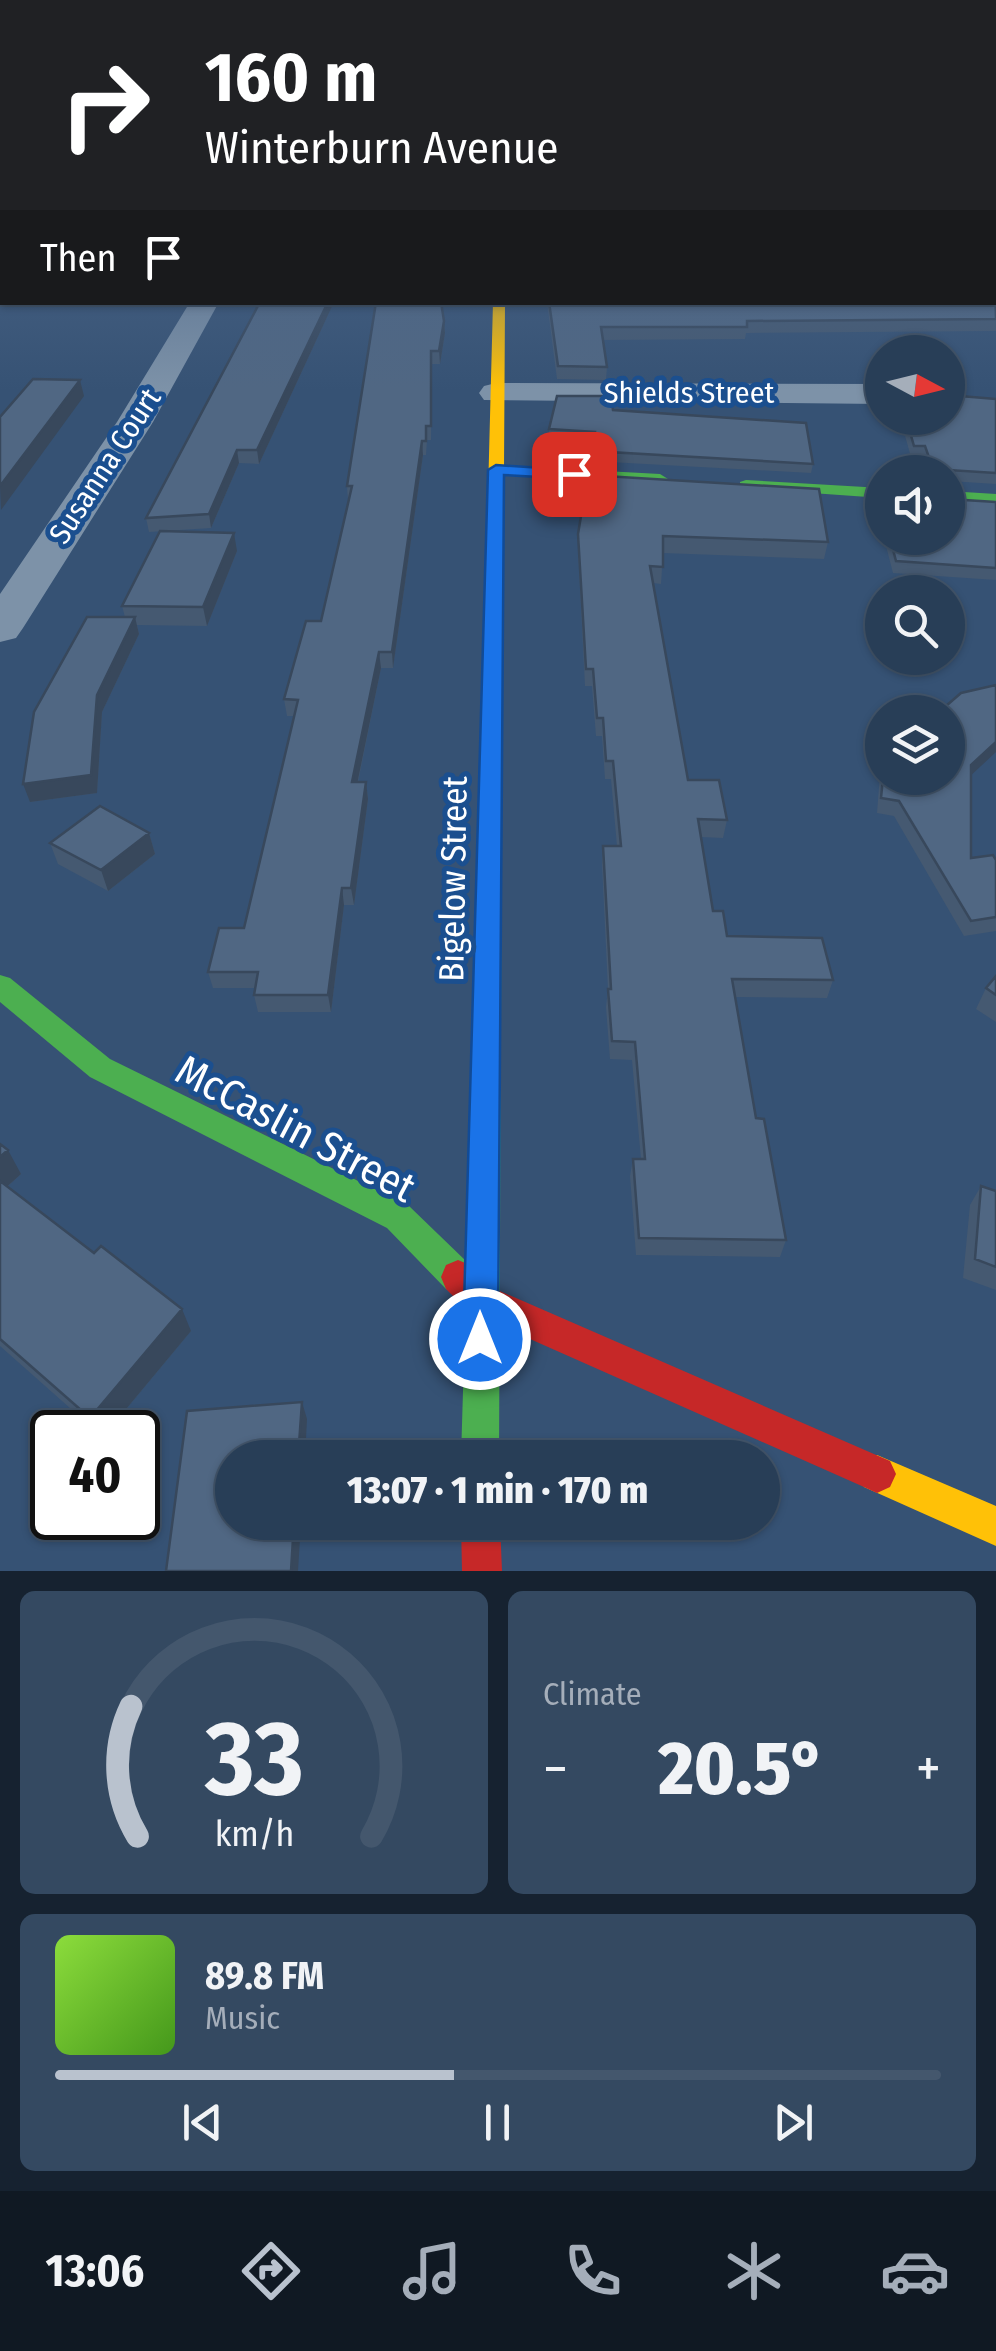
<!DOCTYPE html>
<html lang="en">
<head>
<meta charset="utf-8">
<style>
  body { margin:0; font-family:"Fira Sans Condensed",sans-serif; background:#344961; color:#f1f3f6; height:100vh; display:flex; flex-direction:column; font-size:38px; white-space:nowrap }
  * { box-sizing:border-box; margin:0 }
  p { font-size:32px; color:#a5aeba }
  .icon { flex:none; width:55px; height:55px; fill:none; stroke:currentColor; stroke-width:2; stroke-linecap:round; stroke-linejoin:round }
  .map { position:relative; height:1571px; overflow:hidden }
  .details { display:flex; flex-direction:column; gap:20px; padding:20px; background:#162230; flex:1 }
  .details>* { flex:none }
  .guide { position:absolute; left:0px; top:0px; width:998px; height:305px; box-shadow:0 2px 8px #0004,0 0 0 2px #44576d; background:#202124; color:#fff; overflow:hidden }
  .needle { width:65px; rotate:97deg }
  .buttons { position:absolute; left:865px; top:335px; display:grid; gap:20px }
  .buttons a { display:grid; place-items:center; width:100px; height:100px; border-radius:50%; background:#283e57; box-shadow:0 2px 8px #0004,0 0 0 2px #44576d; font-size:50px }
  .speed { position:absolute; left:30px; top:1410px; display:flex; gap:20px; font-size:50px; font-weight:700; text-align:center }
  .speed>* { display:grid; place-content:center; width:130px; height:130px; border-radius:50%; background:#283e57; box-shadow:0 2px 8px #0004,0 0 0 2px #44576d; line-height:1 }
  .speed .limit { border:5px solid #111; border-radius:15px; background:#fff; color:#111 }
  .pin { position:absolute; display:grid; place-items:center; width:85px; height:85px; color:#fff; margin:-42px; border-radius:20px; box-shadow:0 5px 15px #0006 }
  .me { position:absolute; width:110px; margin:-55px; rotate:0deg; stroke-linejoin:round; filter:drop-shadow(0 0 8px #0008) }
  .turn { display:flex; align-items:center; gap:35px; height:210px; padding:0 40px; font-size:45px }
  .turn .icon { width:130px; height:130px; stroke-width:2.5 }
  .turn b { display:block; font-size:70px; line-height:85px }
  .then { display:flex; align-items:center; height:95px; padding:0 40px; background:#0003; gap:20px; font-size:38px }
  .big { font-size:75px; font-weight:800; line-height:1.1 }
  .details .card { flex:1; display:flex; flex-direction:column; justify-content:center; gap:15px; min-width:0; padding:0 35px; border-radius:15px; background:#344961 }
  .details .dial { align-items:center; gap:0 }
  .dial svg { height:260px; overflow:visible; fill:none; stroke:#44576d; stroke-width:7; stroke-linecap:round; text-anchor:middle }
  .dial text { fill:#f1f3f6; stroke:none }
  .song { display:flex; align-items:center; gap:30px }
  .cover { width:120px; height:120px; border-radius:15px; background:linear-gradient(135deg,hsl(90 70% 55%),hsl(100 70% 35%)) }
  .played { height:10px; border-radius:5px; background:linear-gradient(90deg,#b9c2ce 45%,#44576d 45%) }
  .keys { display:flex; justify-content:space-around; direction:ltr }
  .heat { display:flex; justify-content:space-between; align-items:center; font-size:55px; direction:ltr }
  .details .tiles { flex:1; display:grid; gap:20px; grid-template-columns:1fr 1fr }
  .card:last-child { grid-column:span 2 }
  .trip { position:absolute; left:215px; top:1440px; width:565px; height:100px; border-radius:50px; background:#283e57; box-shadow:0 2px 8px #0004,0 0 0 2px #44576d; font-weight:800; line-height:100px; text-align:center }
  .tab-bar { display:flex; height:160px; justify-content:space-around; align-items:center; background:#101923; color:#a5aeba }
  .tab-bar .icon { width:70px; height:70px }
  .tab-bar .on { color:#b9c2ce }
  .tab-bar b { font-size:45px; color:#f1f3f6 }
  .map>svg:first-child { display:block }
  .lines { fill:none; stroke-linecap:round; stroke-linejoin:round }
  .street { fill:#7d92a8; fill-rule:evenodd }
  .fast { fill:#4caf50; fill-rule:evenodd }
  .slow { fill:#ffc107; fill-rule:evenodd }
  .jam { fill:#c62828; fill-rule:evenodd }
  .wall { fill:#455971 }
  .shaded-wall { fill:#38485c }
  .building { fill:#506783; stroke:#38485c; stroke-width:2.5 }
  .route { fill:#1a73e8; stroke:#114b97; stroke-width:2.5 }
  .labels { text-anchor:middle; stroke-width:10; stroke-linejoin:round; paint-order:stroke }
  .far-street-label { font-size:30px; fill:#fff; stroke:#1b4f8f }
  .street-label { font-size:35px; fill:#fff; stroke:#1b4f8f }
  .near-street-label { font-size:42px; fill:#fff; stroke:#1b4f8f }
</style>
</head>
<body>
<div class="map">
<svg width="996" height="1571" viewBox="0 0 996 1571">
  <rect width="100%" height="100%" fill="#365274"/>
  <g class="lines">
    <path class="street" d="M0,216H2V230H0Z
      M190,302H219L153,422L23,628L16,638L0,642V594L117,422Z
      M496,383L882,384V404L484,400L479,393L484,386Z"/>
    <path class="fast" d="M496,465L660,474L668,479L660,484L491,473L488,470Z
      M746,480L882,488V498L740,488V482Z
      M948,491L996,494V504L948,501Z
      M491,794L502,802L499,1458H461L466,1290L458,1294L446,1289L387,1228L90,1077L0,1002V975L10,978L110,1059L409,1206L467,1262L480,802Z"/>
    <path class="slow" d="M493,302H505L502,802L491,810L480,802Z
      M877,1455L996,1506V1546L864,1487L858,1474L864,1461Z"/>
    <path class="jam" d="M458,1260L470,1265L493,1288L890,1461L896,1474L890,1487L877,1493L864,1487L469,1312L446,1289L441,1277L446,1265Z
      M461,1522H500L502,1571H462Z"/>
  </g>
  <path class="wall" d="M995,174L996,331L746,333L745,339L603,340L607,367L606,380L557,379L547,302H995Z
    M260,302H334L259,464L239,463L211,528L149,532L146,518Z
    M376,302H452V306H442L445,333L440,364H432L431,440H427L426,455H423L393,668H381L358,782H366L368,799L354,905H344L331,1012H258L254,995L255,988H213L208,972L244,928L294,716H287L284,699L321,621L348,500L347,486Z
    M996,399V484L949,481V499L996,502V580L893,573L884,538H948V472H927L922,457H911L900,418H948Z
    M613,410L813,464L811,473L591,461L593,441L549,438V429Z
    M588,475L828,542L824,559L663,553L661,584L653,583L688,780L727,820L723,838L701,837L713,911L727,936L833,980L827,998L735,997L756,1118L786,1240L780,1257L636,1255L630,1176L633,1159H641L632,1060L610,1059L606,1007L608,989L602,864L603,846H617L611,779H605L602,736H596L592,686H585L578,550V534Z
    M237,551L207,626L137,625L139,634L102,712L97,793L30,802L125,617L122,606Z
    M882,767V778H948L971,775V858L996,860V931L964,936L894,816L877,813L880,774Z
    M149,833L155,854L108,891L58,864L50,843Z
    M996,976V1022L976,1009L986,988Z
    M0,1144L21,1174L7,1187L191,1331L107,1432H97L0,1346Z
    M981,1186L996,1191V1290L963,1278L970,1205Z"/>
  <path class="shaded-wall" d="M328,302H334L259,464L257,450Z
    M444,321L445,333L440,364L439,351Z
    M80,380L84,396L1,510L0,486Z
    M422,441L423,455L393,668L392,652Z
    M237,450L239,463L211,528L209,514Z
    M234,533L237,551L207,626L203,607Z
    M135,617L139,634L102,712L97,793L30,802L23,784Z
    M379,652L381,668L354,799L352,782Z
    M996,742V752L966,780L971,765Z
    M366,782L368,799L354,905L351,888Z
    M149,833L155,854L108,891L101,870Z
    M342,888L344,905L331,1012L328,995Z
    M8,1150L21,1174L0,1193V1157Z
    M182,1309L191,1331L107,1432H100L90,1418Z
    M302,1402L307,1419L305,1458H298Z
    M294,1522H301L298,1571H291Z"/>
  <path class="building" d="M995,174L996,175L995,269Z
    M995,277L996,319L747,321V327H601L607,367L558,366L549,302H995Z
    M260,302H328L257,450H237L209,514L146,518Z
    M376,302H441L444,321L439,351H431V426H426V441H422L392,652H379L352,782H366L351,888H342L328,995H254L258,972H208L219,928H244L298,700L284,699L306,621H321L352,486H347Z
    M33,379L80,380L0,486V417Z
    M948,395L996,399V473L949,470V499L996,502V568L896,561L890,538H948V524H951L948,513V472H934L925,446H914L906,418H948Z
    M557,396H611L613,410L806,423L813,464L592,451L595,432L549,429Z
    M588,475L819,489L828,542L663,536V567L650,566L688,780H719L727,820L698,819L713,911H723L727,936L822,938L833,980L732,979L756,1118L764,1119L786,1240L639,1238L633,1159H645L635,1042L612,1041L608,989H611L603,846H621L613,761H606L603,718H597L593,669H586L578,534Z
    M160,531L234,533L203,607L122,606Z
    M87,617H135L97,695L91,775L23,784L34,712Z
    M996,685V742L971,765V858L993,855L996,860V917L971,921L899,801L881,798L883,778H948V712H939L961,693Z
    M100,806L149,833L101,870L50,843Z
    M996,976V995L986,988Z
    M0,1144L8,1150L0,1157Z
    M0,1181L94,1253L101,1246L182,1309L90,1418L0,1339Z
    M981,1186L996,1191V1267L975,1259Z
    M302,1402L298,1458H232V1522H294L291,1571H166L187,1411Z"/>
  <linearGradient id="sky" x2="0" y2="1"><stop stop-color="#1e2d40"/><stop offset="0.44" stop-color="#4c6688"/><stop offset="1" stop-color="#4c6688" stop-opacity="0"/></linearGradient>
  <rect width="996" height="390" fill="url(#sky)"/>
  <path class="route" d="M496,465L574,470L582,474L574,479L504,475L498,1339L493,1352L480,1357L468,1352L463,1339L488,470Z"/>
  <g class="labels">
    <g class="far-street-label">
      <text x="689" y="403">Shields Street</text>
      <text transform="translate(105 466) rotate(-57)" y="10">Susanna Court</text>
    </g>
    <g class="street-label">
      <text transform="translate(453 879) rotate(-89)" y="12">Bigelow Street</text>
    </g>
    <g class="near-street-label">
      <text transform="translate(296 1128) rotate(28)" y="15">McCaslin Street</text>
    </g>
  </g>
</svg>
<div class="buttons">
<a><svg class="needle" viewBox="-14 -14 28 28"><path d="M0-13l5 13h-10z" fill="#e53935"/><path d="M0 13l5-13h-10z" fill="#a5aeba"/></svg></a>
<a><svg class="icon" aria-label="sound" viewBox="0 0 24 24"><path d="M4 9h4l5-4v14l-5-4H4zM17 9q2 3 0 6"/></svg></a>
<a><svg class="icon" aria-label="search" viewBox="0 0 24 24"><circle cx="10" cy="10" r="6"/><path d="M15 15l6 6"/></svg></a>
<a><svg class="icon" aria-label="layers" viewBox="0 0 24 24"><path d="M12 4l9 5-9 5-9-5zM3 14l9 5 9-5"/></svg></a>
</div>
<div class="speed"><div class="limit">40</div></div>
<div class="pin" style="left:574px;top:474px;background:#d93025"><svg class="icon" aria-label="arrive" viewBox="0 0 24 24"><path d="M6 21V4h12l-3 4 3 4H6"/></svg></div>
<svg class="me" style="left:480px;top:1339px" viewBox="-20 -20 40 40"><circle r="17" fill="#1a73e8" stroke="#fff" stroke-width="3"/><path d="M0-11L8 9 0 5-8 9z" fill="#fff"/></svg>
<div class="trip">13:07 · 1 min · 170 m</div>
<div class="guide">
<div class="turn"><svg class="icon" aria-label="right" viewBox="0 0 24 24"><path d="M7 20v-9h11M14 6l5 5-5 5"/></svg><div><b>160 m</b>Winterburn Avenue</div></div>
<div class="then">Then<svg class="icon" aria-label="arrive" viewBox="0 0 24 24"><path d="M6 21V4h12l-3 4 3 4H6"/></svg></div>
</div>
</div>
<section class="details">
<div class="tiles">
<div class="card dial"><svg viewBox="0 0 100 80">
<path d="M14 69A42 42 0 1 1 86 69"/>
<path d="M14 69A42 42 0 0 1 12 29" stroke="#b9c2ce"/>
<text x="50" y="56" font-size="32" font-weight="700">33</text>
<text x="50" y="72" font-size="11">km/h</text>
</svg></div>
<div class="card"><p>Climate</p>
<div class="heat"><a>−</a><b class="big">20.5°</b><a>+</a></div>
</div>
<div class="card">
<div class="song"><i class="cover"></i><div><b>89.8 FM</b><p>Music</p></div></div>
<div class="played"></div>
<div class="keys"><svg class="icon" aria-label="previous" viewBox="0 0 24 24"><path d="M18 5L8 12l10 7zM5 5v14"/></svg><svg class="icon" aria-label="pause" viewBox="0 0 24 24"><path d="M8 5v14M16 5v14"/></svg><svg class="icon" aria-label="next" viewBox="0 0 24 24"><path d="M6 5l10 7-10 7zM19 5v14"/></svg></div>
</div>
</div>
</section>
<nav class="tab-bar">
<b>13:06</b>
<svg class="icon on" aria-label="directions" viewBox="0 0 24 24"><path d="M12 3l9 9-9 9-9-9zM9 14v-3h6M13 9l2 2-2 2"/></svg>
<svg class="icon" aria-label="music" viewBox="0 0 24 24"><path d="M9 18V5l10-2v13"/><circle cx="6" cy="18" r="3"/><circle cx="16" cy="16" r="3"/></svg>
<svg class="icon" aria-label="phone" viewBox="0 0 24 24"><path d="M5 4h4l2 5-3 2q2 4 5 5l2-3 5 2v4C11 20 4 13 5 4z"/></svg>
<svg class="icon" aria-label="climate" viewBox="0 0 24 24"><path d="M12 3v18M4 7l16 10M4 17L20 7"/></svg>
<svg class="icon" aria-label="car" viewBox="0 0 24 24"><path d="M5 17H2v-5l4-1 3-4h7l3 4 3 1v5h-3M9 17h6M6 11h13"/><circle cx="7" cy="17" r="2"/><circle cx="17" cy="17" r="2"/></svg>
</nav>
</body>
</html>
